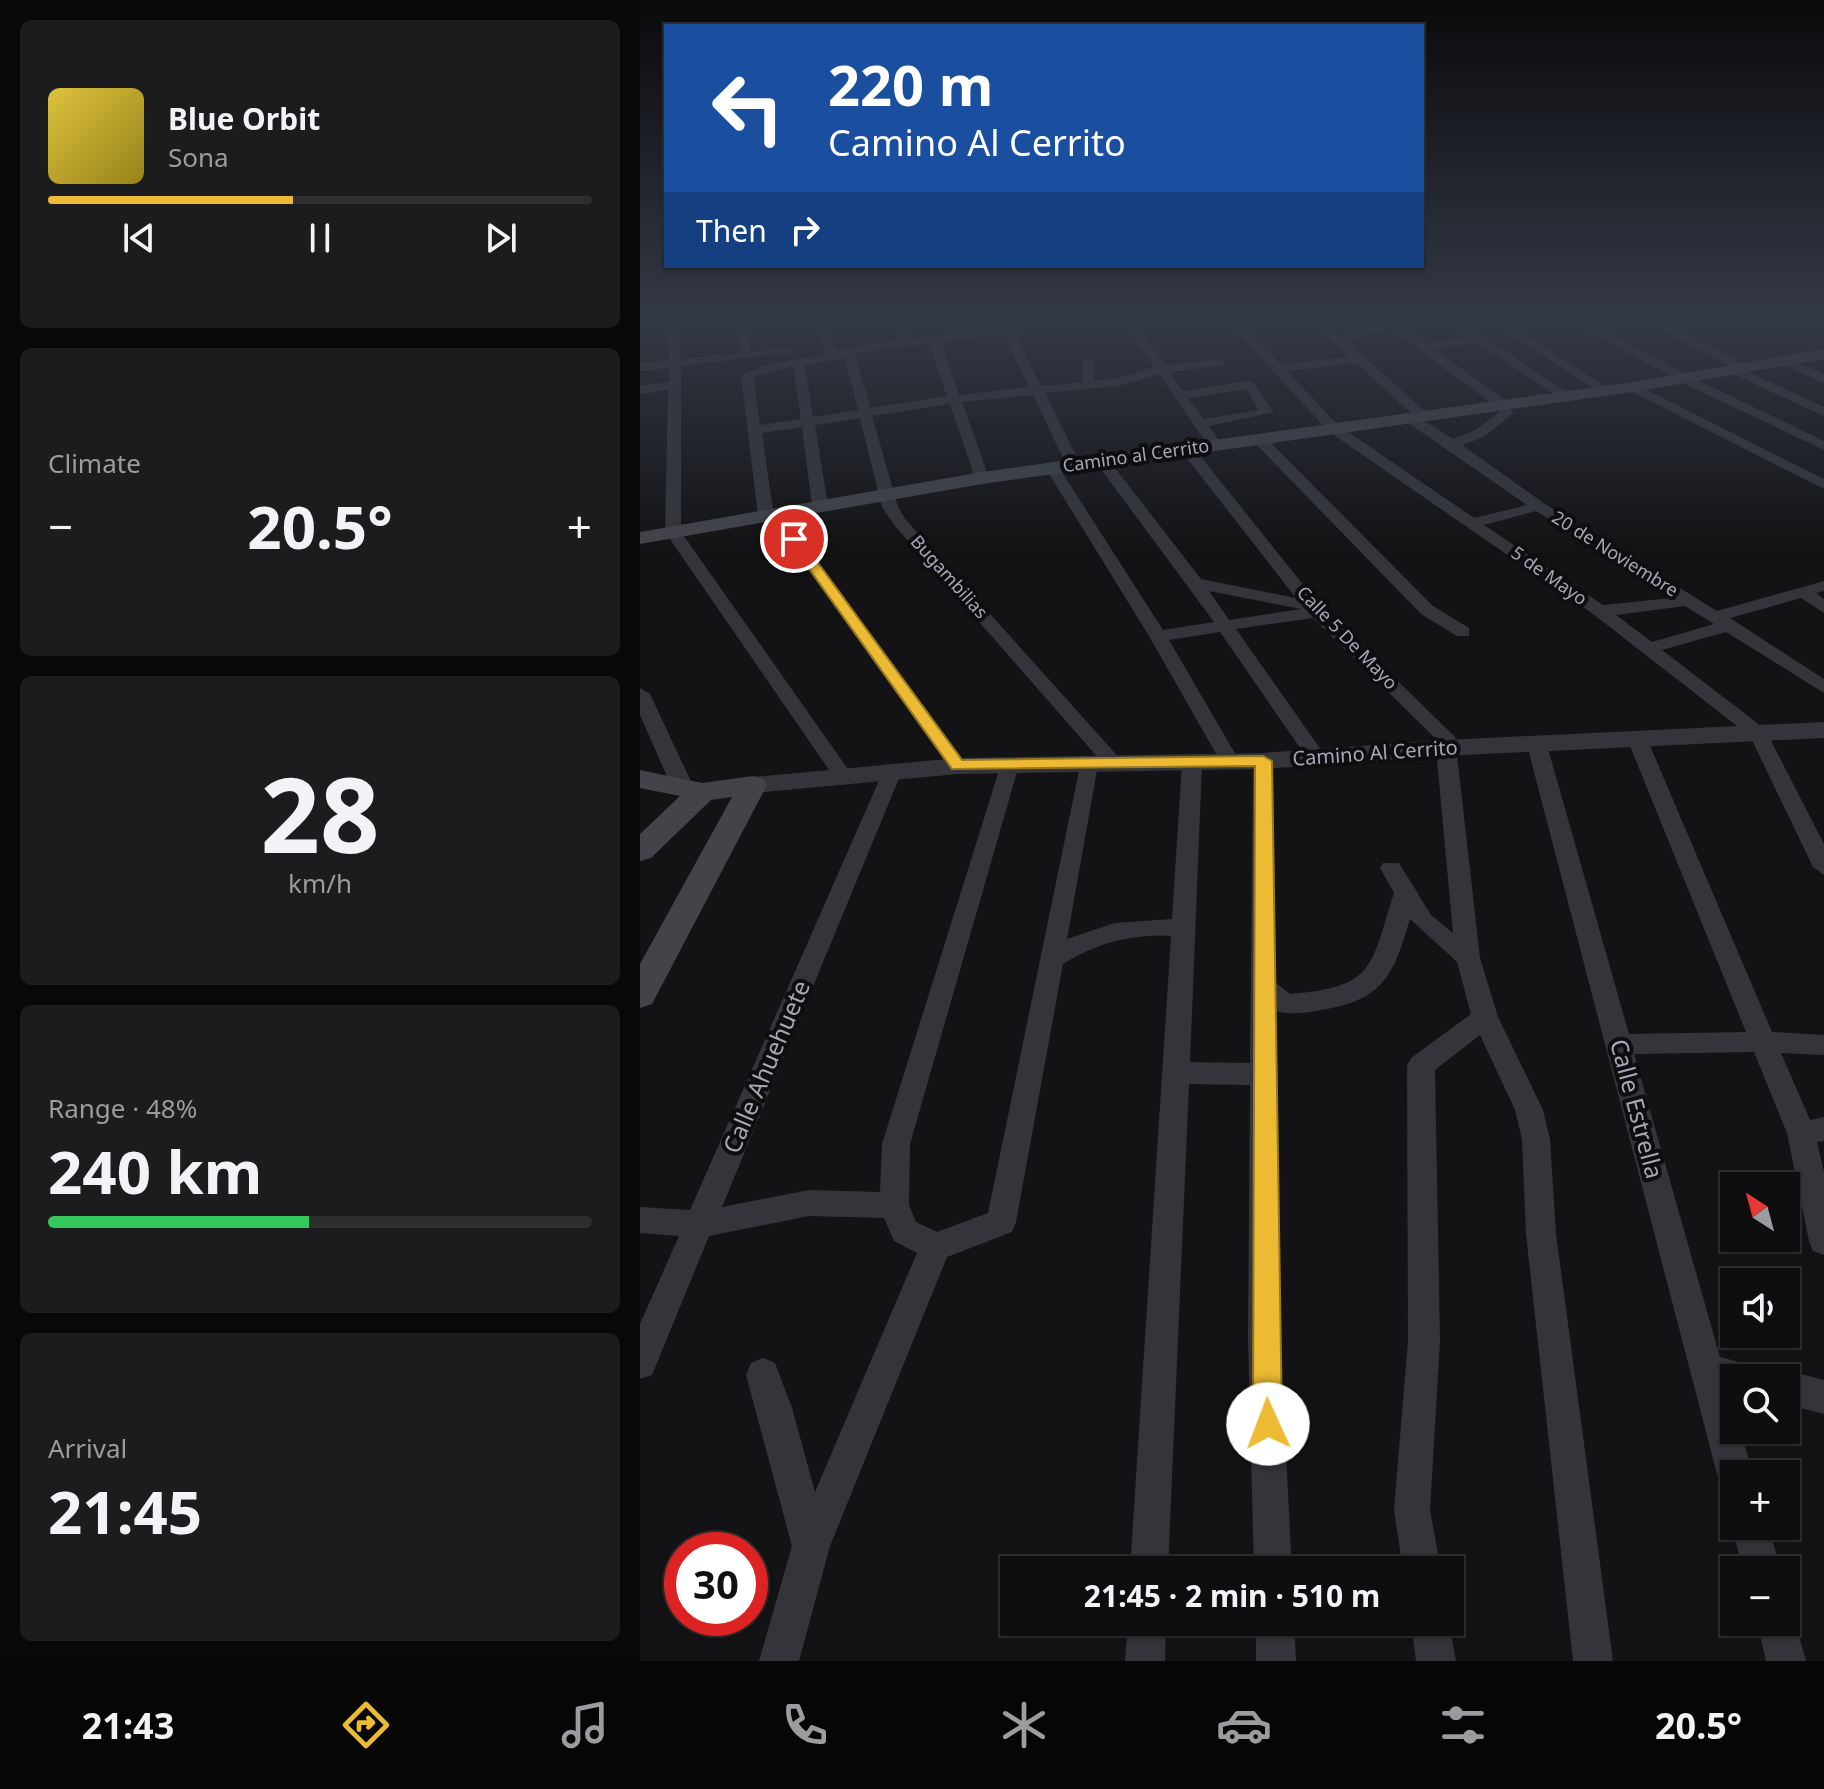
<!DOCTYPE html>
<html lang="en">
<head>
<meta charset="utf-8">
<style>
  body { margin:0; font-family:"Noto Sans",sans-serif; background:#1c1c1e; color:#f1f3f6; height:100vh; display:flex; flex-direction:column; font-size:30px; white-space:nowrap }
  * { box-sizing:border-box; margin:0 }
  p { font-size:26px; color:#9b9c9f }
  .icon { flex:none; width:44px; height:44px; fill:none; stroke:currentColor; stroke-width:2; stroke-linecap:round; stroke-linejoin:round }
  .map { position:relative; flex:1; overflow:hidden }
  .details { display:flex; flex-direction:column; gap:20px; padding:20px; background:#080809; width:640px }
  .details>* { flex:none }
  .top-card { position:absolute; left:24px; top:24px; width:760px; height:244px; border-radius:0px; box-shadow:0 2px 6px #0004,0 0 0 2px #2e2e30; background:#1a4fa0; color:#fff; overflow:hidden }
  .needle { width:52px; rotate:324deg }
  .controls { position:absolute; left:1080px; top:1172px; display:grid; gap:16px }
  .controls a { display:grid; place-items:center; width:80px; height:80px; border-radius:0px; background:#0e0e10; box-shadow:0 2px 6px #0004,0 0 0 2px #2e2e30; font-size:40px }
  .speed { position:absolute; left:24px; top:1532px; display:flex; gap:16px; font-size:40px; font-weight:700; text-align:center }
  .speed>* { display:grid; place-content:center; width:104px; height:104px; border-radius:50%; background:#0e0e10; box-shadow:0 2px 6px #0004,0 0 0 2px #2e2e30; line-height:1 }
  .speed .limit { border:12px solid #d22; background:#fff; color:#111 }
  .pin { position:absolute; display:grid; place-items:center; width:68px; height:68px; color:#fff; margin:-34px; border:4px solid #fff; border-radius:50%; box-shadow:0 2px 8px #0007 }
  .me { position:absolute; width:88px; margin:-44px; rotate:358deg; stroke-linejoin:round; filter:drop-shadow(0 0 6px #0008) }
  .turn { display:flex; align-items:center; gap:28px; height:168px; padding:0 32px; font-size:36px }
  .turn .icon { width:104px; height:104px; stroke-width:2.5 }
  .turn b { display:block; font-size:56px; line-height:68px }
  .then { display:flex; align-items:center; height:76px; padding:0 32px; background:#0003; gap:16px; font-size:30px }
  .big { font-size:60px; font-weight:700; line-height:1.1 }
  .details .card { flex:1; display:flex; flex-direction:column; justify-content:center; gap:12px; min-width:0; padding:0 28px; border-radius:12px; background:#1c1c1e }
  .details .dial { align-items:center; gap:0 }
  .dial b { font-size:104px; line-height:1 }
  .song { display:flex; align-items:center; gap:24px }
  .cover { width:96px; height:96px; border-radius:12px; background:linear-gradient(135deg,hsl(50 70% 55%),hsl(50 70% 35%)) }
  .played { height:8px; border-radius:4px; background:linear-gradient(90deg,#edbb33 45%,#2e2e30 45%) }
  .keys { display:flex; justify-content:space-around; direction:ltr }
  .heat { display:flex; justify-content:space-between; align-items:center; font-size:44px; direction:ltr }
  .charge { height:12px; border-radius:6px; background:linear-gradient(90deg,#34c759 48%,#2e2e30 0) }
  .trip { position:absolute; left:360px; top:1556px; width:464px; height:80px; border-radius:0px; background:#0e0e10; box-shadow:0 2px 6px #0004,0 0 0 2px #2e2e30; font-weight:700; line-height:80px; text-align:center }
  .dock { display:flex; height:128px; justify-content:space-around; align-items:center; background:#060606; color:#9b9c9f }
  .dock .icon { width:56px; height:56px }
  .dock .current { color:#edbb33 }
  .dock b { font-size:36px; color:#f1f3f6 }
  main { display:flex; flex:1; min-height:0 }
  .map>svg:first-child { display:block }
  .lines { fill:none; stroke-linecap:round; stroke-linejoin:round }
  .minor { fill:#34353a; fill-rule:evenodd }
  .tertiary { fill:#34353a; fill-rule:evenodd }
  .secondary { fill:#42444a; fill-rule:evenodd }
  .route { fill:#edbb33; stroke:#9a7a21; stroke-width:2 }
  .labels { text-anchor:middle; stroke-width:8; stroke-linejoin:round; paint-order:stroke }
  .far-street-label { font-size:18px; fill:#a5a9b5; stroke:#0e0e10 }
  .street-label { font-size:20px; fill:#a5a9b5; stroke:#0e0e10 }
  .near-street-label { font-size:24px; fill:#a5a9b5; stroke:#0e0e10 }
</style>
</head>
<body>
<main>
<section class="details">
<div class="card">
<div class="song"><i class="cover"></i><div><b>Blue Orbit</b><p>Sona</p></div></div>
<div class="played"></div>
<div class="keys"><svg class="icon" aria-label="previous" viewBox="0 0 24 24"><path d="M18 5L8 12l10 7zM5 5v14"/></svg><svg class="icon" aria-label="pause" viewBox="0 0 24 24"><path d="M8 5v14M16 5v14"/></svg><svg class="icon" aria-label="next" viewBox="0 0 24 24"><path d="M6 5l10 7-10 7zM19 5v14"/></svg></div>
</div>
<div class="card"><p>Climate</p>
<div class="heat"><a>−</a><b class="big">20.5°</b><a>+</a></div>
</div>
<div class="card dial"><b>28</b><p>km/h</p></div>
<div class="card"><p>Range · 48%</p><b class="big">240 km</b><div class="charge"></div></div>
<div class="card"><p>Arrival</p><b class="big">21:45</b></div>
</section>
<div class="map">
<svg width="1184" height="1661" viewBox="0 0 1184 1661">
  <rect width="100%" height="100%" fill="#131315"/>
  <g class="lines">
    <path class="minor" d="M26,316H38L41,359L100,353L96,316H107L111,352L146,348L152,352L41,366V532L210,772L213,776L210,780H196L25,532L28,390L0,394V386L29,382V368L0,371V363L29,360Z
      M174,316H185L196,349L263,340L250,316H260L273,339L440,316L374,332L401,386L442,382L443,362L449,358L455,362L454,381L478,378L514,367L482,321L452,316H489L503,323L588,322L584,316H595L640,364L709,357L666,316H677L700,336L743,323L736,316L757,321L786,343L830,337L800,316H813L932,396L922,399L838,343L794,349L868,402L873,413L844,437L822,445L905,504L1077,611L1184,581V591L1176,593L1184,599V613L1161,598L1090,618L1184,679V693L1086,632L1022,650L1125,729L1184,844V875L1173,867L1110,736L953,614L688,431L594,328H498L525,365L584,359V365L580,366L529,372L543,391L609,381L613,382L634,412L569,426L582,445L575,449L570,448L519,374L479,386L405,393L441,466L434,470L427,466L393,395L322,402L349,478L342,482L335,478L310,404L232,416L258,507L266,520L482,761L485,765L482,769H468L255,526L242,507L220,418L175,425L188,505L180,510L172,505L162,427L122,433L133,510L141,511L328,766L325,770H311L131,518L118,515L101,375L131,363L186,355ZM750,328L857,407L859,412L834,431L813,439L781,419L788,415L786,412L706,341ZM363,334L389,387L319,395L301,342ZM289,344L307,396L230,408L215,353ZM205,358L218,410L173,417L165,365ZM716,363L772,414H764V420L887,505L834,518L698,425L647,371ZM153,366L161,419L120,425L113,377ZM606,389L619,410L564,419L548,398ZM896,511L1032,598L963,605L844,525ZM1045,606L1074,624L1012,642L976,615Z
      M842,316H855L972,391L962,394Z
      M922,316H990L950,323L1049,376L1184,441V450L1041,382Z
      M997,316H1011L1108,366V372L1184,407V416L1091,373V367Z
      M1145,357L1184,374V383L1141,364L1139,361Z
      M993,383L1184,479V489L989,390L987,387Z
      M613,435H623L793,606L829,628V636H817L781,614L613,441Z
      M548,446L553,447L677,602L815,737L840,958L858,1017L903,1110L910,1139L916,1234L973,1661H933L886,1234L882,1139L875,1110L840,1035L795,1070L800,1341L790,1510L801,1570H763L754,1510L768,1341L767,1066L771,1058L831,1014L817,962L770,919C754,972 746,998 687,1009C671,1012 652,1016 636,1011L640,1337L652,1570H614L608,1337L610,1085L549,1084L528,1570H490L531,936C490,934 457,943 423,964L376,1222L372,1232L307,1257L190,1546L159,1661H119L152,1546L106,1375L111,1363L123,1358L135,1363L152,1408L175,1492L277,1253L254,1241L244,1218L169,1216L69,1236L12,1375L0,1379V1324L39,1236L0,1233V1207L50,1210L245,767L252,765L262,771L82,1207L169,1190L240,1192L242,1144L362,761L369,759L379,765L270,1144L269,1205L276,1222L297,1232L348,1213L441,761L448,759L458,765L427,939L474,923L532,919L542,763L552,757L562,763L550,1062L610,1063L613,761L616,757H630L633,761L636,983L650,994C736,987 730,967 754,893L740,868L743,863H759L791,915L813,933L795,738L673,618L596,629L686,757L676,763L669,761L580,632L529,640L600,762L597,766H583L509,636L406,469L418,466L523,630L574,622L458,465V459H468L561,579L656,598L543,453V447ZM569,591L661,609L589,620Z
      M0,688L10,694L54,788L50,793L43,794L32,788L0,715Z
      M998,735L1008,741L1132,1032L1184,1035V1055L1141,1053L1170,1120L1184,1117V1141L1177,1142L1184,1172V1255L1173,1251L1169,1241L1147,1133L1114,1052L994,1054L1080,1357L1114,1366L1119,1378H1094V1393L1090,1392L1094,1430H1100L1113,1474H1094V1491L1082,1487L1077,1474L887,745L897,739L907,745L989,1034L1106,1032L988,741Z
      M1146,1370L1184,1380V1414L1146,1404V1378H1133Z
      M1094,1520V1526H1128L1141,1570H1103L1092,1526Z
      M1146,1607L1155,1622L1166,1661H1126L1117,1622H1146Z
      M488,1622H526L525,1661H485Z
      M616,1622H654L656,1661H616Z
      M771,1622H809L816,1661H776Z"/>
    <path class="tertiary" d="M1184,722V738L804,756L623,769L318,774L113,793L104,791L100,785L104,779L113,777L318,758L623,753L804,740Z"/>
    <path class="secondary" d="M1184,349V359L993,392L342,484L0,544V532L342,472L993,382Z
      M0,770L62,783L113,776L123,779L127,785L12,1004L0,1008V964L92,797L71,800L11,858L0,861V834L40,796L0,788Z"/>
  </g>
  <linearGradient id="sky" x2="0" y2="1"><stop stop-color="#0a0a0c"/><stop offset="0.58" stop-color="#333946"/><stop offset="1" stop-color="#333946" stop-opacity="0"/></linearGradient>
  <rect width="1184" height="548" fill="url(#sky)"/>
  <path class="route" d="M150,537H159L322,760L623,756L632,761L642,1424L638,1435L628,1439L617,1435L613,1424L615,766L312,769L150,542Z"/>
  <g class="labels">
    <g class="far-street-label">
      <text transform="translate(496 456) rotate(-8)" y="6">Camino al Cerrito</text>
      <text transform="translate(975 554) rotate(32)" y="6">20 de Noviembre</text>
      <text transform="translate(909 576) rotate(35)" y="6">5 de Mayo</text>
      <text transform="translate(309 577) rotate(48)" y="6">Bugambilias</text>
      <text transform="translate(707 638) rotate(46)" y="6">Calle 5 De Mayo</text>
    </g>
    <g class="street-label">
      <text transform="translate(735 753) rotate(-4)" y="7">Camino Al Cerrito</text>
    </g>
    <g class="near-street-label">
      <text transform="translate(127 1067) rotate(-67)" y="8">Calle Ahuehuete</text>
      <text transform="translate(996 1109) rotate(75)" y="8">Calle Estrella</text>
    </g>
  </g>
</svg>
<div class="controls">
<a><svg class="needle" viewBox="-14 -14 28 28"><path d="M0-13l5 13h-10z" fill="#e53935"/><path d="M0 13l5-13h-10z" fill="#9b9c9f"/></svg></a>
<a><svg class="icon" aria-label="sound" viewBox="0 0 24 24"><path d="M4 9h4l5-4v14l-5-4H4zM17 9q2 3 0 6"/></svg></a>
<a><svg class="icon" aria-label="search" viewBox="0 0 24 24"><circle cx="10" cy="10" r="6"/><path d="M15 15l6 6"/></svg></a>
<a>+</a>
<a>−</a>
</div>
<div class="speed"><div class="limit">30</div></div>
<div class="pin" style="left:154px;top:539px;background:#d93025"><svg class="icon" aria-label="arrive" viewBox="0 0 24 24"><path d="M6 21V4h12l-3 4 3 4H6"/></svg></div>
<svg class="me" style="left:628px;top:1424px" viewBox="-20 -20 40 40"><circle r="19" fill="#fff"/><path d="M0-13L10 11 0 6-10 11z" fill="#edbb33"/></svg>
<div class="trip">21:45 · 2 min · 510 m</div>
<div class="top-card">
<div class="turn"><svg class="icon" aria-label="left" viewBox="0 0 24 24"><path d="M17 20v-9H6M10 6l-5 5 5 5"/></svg><div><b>220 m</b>Camino Al Cerrito</div></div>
<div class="then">Then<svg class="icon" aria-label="right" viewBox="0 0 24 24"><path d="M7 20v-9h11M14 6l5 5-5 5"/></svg></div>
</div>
</div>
</main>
<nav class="dock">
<b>21:43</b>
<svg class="icon current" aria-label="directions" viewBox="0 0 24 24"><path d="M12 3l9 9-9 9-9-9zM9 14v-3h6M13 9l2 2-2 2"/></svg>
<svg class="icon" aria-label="music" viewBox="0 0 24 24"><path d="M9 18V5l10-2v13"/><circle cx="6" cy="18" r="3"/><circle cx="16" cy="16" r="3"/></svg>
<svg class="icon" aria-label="phone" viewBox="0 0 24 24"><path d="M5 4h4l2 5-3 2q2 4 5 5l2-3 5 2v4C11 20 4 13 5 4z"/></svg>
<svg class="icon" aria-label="climate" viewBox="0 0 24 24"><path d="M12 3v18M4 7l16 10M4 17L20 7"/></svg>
<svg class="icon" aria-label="car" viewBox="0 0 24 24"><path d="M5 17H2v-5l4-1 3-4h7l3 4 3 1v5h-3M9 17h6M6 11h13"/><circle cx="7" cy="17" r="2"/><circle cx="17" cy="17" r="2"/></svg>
<svg class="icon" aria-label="filters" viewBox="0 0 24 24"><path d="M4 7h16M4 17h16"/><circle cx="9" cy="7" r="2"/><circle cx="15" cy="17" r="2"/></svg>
<b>20.5°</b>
</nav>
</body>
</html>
